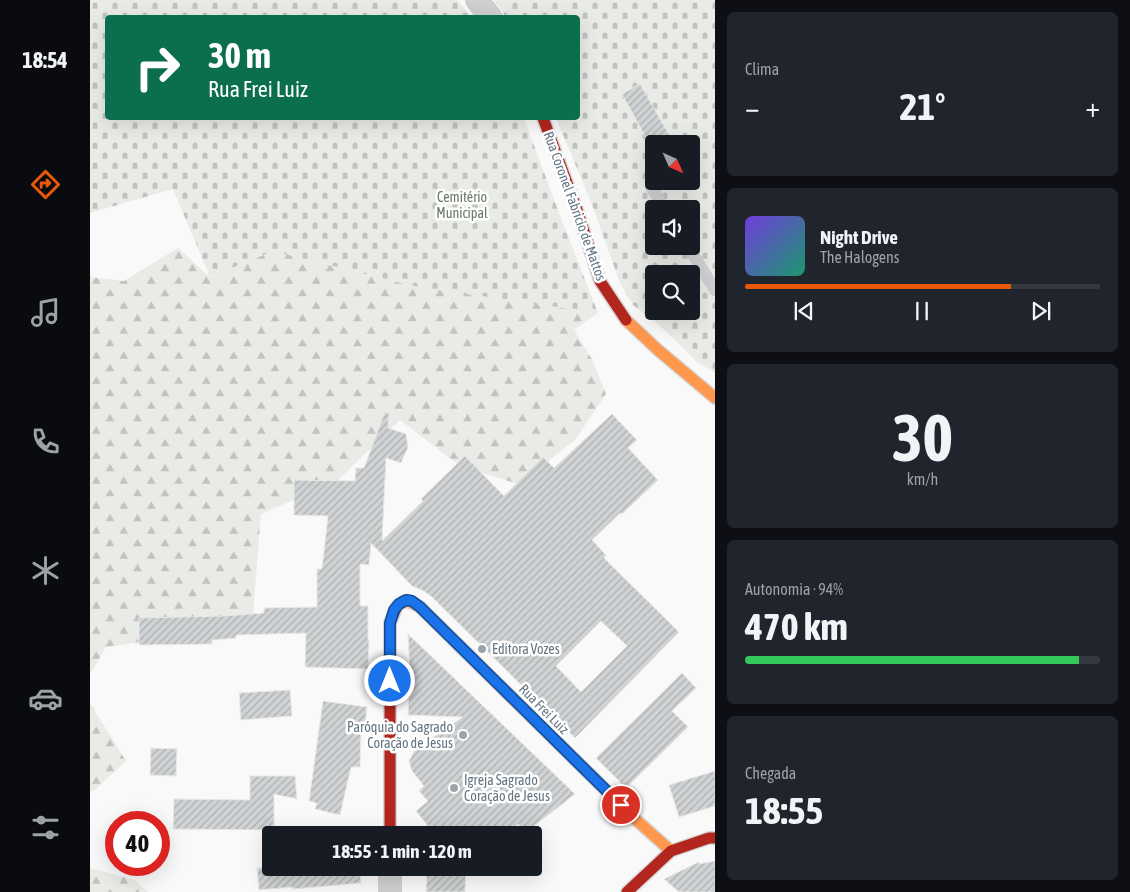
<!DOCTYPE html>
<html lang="pt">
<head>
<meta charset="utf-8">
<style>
  body { margin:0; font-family:"Asap Condensed",sans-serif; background:#20242c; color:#f1f3f6; height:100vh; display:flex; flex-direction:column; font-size:19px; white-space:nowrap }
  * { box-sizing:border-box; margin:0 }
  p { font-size:16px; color:#9ea1a6 }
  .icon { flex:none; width:28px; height:28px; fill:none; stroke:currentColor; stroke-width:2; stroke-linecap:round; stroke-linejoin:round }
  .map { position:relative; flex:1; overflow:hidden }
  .drawer { display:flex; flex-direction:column; gap:12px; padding:12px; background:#0d0f14; width:415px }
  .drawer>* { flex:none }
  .top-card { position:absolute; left:15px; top:15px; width:475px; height:105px; border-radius:5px; box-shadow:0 5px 20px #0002; background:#0b6e4f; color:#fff; overflow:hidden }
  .needle { width:32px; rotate:135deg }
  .buttons { position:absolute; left:555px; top:135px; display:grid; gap:10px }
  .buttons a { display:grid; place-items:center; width:55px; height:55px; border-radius:5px; background:#171b24; box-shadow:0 5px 20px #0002; font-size:25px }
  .speed { position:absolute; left:15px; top:811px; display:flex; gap:10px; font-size:25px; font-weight:700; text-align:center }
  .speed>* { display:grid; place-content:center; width:65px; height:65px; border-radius:50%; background:#171b24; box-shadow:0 5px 20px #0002; line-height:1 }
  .speed .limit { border:8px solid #d22; background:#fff; color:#111 }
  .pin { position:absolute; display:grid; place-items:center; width:42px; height:42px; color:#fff; margin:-21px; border:2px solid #fff; border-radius:50%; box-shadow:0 1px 5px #0007 }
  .me { position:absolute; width:55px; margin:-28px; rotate:0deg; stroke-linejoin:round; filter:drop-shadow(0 0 4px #0008) }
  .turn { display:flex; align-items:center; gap:18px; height:105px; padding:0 20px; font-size:22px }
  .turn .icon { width:65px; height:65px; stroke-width:2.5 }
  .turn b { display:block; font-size:35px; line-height:42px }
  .big { font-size:38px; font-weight:700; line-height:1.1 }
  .drawer .tile { flex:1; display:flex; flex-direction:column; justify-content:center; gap:8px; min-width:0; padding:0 18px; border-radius:8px; background:#20242c }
  .drawer .dial { align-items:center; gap:0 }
  .dial b { font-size:65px; line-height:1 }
  .song { display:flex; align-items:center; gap:15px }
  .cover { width:60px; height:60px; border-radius:8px; background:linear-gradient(135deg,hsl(260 70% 55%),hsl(160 70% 35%)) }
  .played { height:5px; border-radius:2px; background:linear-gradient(90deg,#ea580c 75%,#363941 75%) }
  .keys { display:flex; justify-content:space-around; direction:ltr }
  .heat { display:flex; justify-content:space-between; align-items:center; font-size:28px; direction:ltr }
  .charge { height:8px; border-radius:4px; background:linear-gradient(90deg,#34c759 94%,#363941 0) }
  .trip { position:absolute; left:172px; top:826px; width:280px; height:50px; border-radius:5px; background:#171b24; box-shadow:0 5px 20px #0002; font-weight:700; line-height:50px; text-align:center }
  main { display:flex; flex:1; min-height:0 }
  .tab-bar { display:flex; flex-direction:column; width:90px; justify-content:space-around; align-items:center; background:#090b0e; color:#9ea1a6 }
  .tab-bar .icon { width:35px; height:35px }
  .tab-bar .active { color:#ea580c }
  .tab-bar b { font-size:22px; color:#f1f3f6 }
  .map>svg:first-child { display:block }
  .forest { fill:url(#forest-firs) }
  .cemetery { fill:url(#cemetery-stones); fill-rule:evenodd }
  .building { fill:url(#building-hatch); stroke:#e8e8e8; fill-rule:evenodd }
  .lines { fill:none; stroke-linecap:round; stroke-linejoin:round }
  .slow-casing { stroke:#d5d6d7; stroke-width:14 }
  .jam-casing { stroke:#d5d6d7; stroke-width:14 }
  .lane { stroke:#cecfd0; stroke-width:12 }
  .street { stroke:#cecfd0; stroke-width:24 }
  .slow { stroke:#ff974d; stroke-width:11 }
  .jam { stroke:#b3261e; stroke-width:11 }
  .route-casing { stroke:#114b97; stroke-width:12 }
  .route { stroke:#1a73e8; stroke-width:9 }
  .poi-dot { fill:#99a4ac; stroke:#fff; stroke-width:2 }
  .labels { text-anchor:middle; stroke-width:5; stroke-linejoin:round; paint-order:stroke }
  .park-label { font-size:14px; fill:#687a64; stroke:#fff }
  .street-label { font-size:14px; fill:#657683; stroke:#fff }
  .poi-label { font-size:14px; fill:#657683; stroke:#fff; text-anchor:start }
</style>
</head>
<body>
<main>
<nav class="tab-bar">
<b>18:54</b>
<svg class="icon active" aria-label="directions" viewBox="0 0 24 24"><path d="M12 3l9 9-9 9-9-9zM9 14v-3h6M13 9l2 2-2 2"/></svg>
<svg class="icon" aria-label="music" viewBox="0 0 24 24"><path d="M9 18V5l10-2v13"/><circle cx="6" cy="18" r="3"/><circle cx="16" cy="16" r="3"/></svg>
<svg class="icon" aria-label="phone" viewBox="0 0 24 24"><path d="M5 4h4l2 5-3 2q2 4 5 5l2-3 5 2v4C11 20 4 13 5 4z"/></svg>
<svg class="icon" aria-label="climate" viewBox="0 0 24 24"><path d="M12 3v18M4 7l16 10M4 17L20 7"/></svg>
<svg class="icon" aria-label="car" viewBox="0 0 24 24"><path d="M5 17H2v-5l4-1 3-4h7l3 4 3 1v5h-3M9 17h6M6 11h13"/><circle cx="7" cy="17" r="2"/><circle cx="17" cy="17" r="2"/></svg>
<svg class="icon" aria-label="filters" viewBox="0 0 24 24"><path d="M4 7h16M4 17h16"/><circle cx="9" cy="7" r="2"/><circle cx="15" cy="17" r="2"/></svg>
</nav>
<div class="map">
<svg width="625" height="892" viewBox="0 0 625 892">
  <defs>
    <pattern id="forest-firs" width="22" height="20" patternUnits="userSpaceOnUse" patternTransform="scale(1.25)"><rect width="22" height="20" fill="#e8ebe6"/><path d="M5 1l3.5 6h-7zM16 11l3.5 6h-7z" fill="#c0c3c0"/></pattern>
    <pattern id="cemetery-stones" width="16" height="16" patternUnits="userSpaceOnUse" patternTransform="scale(1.25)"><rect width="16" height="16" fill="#e8ebe6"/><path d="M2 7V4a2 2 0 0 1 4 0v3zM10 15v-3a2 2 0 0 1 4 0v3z" fill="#c0c3c0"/></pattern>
    <pattern id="building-hatch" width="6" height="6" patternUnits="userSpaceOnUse" patternTransform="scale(1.25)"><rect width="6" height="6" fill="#d0d2d3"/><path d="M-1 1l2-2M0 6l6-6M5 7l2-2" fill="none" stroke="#acafb1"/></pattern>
  </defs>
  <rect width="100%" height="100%" fill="#f9f9f9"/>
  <path class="forest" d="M88,248L120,277L183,251L328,287L508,313L484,330L502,359L516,394L485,440L428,484L370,466L310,420L247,481L171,514L162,626L16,647L0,674V277L34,281Z
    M0,703L36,761L4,791H0Z
    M0,868L45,880L58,892H0Z"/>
  <path class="cemetery" d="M0,0H367L382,17L18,18V118H434L469,213L508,313L328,287L183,251L120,277L83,189L0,213Z
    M404,0H625V373L606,361L567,323L543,305L530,283L501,202L466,118H488V18L416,17ZM564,144H601V181H564ZM564,209H601V246H564ZM564,274H601V311H564Z"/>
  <path class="building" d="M550,84L581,138L572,144H564V148L562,149L532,94Z
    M295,412L299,413L298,428L316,434L318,447L311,463L296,458L292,541L333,501L331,499L375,456L414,496L453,457L464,468L522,414L547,440L538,448L568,480L532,514L530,513L502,540L516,555L514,558L589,632L485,738L341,596L332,590L322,586L281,543L279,565L270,564V606H278V639L279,640L278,669L215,667L216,633L146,635V638L122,640V644L49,645V618L134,616L174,613V608L227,607V569H232L238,516L204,515V480L265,481L266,468H274ZM511,621L537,646L491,692L466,666Z
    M318,634L485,794L435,833L428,824L414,835H326L338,826L326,811L338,801L329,791L334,786L322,771L319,761L325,750L373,717L318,715L319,691H321Z
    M592,673L606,688L582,711L598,727L536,788L506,758Z
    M200,690L202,716L151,720L149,693Z
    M233,701L277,707L274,732H271L270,767H261L250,815L225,809L227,803L219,801Z
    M61,748L87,749L86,776L60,775Z
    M625,771V806L589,817L579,785Z
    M160,776H205L207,799L184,794V830L83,829L84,799L160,800Z
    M625,861V892H589L574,879L609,862V864Z
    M167,868H270L271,883L203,889L202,887L169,890Z
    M337,868H376L375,892H336Z"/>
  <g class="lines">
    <g class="slow-casing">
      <path id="slow" d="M536,320L568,350L625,398
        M313,602L318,601L330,607L544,818L581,851"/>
    </g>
    <g class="jam-casing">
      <path id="jam" d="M453,118L487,210L510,281L536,320
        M300,835V623L307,606L313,602
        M537,892L581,851L619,838H625"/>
    </g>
    <path class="lane" d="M561,187L575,209
      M598,246L625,290"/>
    <path class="street" d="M387,0L401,18
      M300,892V868"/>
    <use href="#slow" class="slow"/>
    <use href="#jam" class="jam"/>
  </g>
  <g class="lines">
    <g class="route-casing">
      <path id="route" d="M300,681V623L304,610L309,604L316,600L322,601L330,607L531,805"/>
    </g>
    <use href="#route" class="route"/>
  </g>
  <g class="poi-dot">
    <circle cx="392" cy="649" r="5"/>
    <circle cx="373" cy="735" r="5"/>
    <circle cx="364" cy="788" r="5"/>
  </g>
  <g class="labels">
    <g class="park-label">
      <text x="372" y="202">Cemitério<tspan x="372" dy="16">Municipal</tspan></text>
    </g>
    <g class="street-label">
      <text transform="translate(485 206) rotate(70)" y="5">Rua Coronel Fabricio de Mattos</text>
      <text transform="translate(454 709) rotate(45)" y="5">Rua Frei Luiz</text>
    </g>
    <g class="poi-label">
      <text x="402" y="654">Editora Vozes</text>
      <text x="363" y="732" text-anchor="end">Paróquia do Sagrado<tspan x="363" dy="16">Coração de Jesus</tspan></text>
      <text x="374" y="785">Igreja Sagrado<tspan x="374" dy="16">Coração de Jesus</tspan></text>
    </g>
  </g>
</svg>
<div class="buttons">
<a><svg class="needle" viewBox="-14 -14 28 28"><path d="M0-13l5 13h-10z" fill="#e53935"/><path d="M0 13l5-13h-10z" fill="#9ea1a6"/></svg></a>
<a><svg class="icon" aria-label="sound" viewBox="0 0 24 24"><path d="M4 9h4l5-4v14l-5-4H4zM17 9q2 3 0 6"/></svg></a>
<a><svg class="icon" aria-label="search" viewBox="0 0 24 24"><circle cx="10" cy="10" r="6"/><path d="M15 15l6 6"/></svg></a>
</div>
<div class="speed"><div class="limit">40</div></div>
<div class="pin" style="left:531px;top:805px;background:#d93025"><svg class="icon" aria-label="arrive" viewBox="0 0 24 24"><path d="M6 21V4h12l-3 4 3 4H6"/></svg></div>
<svg class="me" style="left:300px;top:681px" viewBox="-20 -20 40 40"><circle r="17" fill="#1a73e8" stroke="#fff" stroke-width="3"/><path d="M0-11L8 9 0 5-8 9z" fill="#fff"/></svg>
<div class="trip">18:55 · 1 min · 120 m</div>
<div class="top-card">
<div class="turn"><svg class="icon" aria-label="right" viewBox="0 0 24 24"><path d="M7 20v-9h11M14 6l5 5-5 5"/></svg><div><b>30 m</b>Rua Frei Luiz</div></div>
</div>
</div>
<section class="drawer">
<div class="tile"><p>Clima</p>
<div class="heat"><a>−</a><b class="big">21°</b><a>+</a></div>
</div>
<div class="tile">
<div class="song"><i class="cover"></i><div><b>Night Drive</b><p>The Halogens</p></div></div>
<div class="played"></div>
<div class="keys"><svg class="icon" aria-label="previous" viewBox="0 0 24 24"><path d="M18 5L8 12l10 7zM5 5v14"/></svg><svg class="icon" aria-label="pause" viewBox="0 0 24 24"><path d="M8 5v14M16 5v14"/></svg><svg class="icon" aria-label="next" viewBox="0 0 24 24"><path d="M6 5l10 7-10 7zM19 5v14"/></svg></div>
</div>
<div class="tile dial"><b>30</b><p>km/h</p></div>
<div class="tile"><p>Autonomia · 94%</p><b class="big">470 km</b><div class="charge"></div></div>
<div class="tile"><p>Chegada</p><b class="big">18:55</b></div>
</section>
</main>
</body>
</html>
